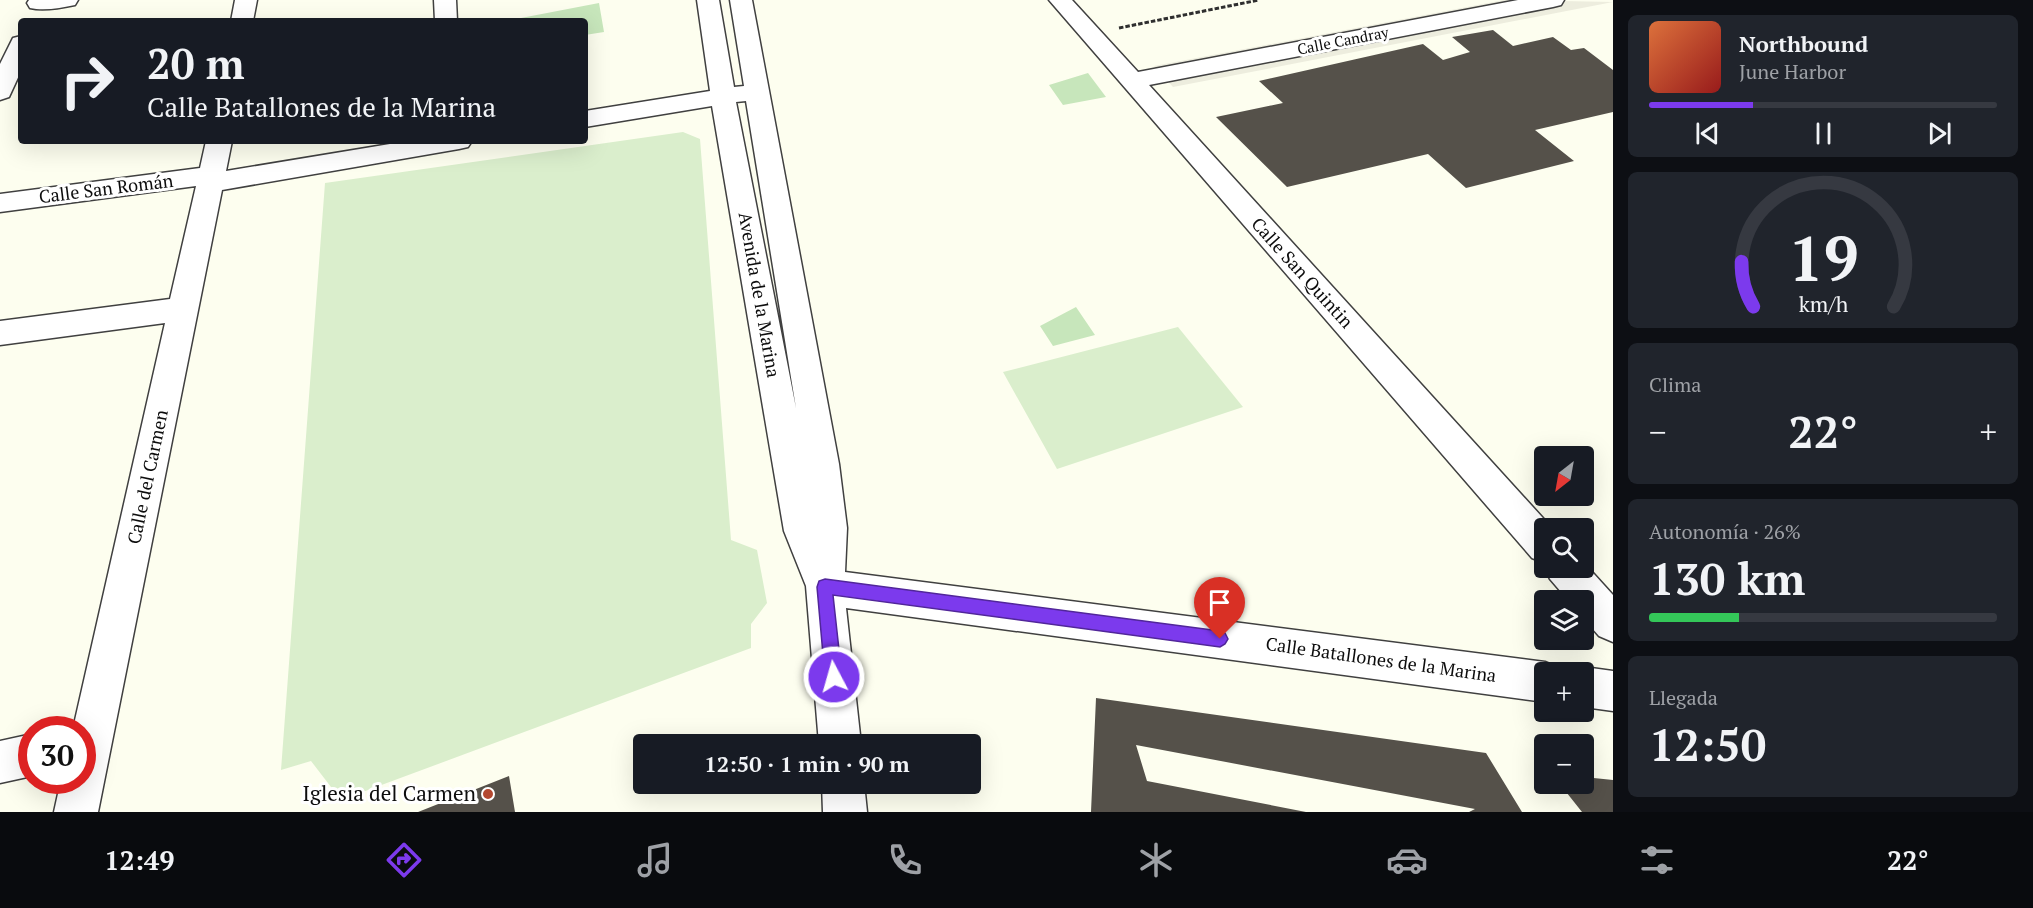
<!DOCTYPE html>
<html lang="es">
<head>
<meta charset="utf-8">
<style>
  body { margin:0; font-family:"PT Serif",serif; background:#20242c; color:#f1f3f6; height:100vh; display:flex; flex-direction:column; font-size:22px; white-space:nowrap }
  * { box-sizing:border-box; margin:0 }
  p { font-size:20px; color:#9ea1a6 }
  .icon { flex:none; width:33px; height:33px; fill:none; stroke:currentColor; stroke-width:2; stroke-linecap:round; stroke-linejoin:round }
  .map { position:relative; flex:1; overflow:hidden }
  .side { display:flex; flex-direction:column; gap:15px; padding:15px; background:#0d0f14; width:420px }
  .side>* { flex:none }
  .top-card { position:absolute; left:18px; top:18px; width:570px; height:126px; border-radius:6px; box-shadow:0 6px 24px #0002; background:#171b24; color:#f1f3f6; overflow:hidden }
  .needle { width:39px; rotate:211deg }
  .tools { position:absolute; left:1534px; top:446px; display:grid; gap:12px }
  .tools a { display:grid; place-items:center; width:60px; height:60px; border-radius:6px; background:#171b24; box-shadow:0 6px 24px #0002; font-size:30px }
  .speed { position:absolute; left:18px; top:716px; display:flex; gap:12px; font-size:30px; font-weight:700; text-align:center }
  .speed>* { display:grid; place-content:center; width:78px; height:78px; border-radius:50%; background:#171b24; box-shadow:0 6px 24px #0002; line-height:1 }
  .speed .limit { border:9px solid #d22; background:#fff; color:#111 }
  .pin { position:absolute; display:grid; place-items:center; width:51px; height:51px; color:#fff; margin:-62px -26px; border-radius:50% 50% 50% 0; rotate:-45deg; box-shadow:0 0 6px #0007 }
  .pin .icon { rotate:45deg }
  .me { position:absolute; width:66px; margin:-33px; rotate:354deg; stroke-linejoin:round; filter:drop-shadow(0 0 4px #0008) }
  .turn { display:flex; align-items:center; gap:21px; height:126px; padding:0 30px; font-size:27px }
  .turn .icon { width:78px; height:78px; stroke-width:2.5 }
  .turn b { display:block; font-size:42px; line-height:51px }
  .big { font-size:45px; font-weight:700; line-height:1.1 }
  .side .widget { flex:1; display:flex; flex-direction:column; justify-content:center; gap:9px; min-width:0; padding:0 21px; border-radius:9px; background:#20242c }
  .side .dial { align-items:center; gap:0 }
  .dial svg { height:156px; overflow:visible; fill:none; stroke:#363941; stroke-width:7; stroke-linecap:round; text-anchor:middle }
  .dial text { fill:#f1f3f6; stroke:none }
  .song { display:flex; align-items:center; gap:18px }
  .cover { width:72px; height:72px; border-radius:9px; background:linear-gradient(135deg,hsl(20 70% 55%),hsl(0 70% 35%)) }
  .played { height:6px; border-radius:3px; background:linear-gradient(90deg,#7c3aed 30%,#363941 30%) }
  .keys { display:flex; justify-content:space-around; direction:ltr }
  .heat { display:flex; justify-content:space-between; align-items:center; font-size:33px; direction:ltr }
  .charge { height:9px; border-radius:4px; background:linear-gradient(90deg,#34c759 26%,#363941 0) }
  .trip { position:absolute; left:633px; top:734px; width:348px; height:60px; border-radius:6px; background:#171b24; box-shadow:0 6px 24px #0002; font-weight:700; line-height:60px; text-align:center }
  .menu { display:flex; height:96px; justify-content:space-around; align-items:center; background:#090b0e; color:#9ea1a6 }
  .menu .icon { width:42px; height:42px }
  .menu .current { color:#7c3aed }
  .menu b { font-size:27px; color:#f1f3f6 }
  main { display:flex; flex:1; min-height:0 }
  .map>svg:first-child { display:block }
  .green { fill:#c7e6bb }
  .pitch { fill:#daeecc }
  .plaza { fill:#ededde }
  .building { fill:#55514a }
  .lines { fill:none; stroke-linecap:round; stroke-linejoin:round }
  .minor-casing { stroke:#404040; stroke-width:3 }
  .path { stroke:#2f2f2f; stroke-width:3; stroke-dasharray:4.5 2; stroke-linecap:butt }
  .minor { fill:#fff; fill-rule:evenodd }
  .route { fill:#7c3aed; stroke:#51269a; stroke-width:1.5 }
  .poi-dot { fill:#b34830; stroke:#fff; stroke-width:2 }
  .labels { text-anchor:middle; stroke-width:6; stroke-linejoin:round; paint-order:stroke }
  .far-street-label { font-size:15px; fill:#0d0d0d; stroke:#fff }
  .street-label { font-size:18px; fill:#0d0d0d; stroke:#fff }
  .near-poi-label { font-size:21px; fill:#0d0d0d; stroke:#fff; text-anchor:end }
</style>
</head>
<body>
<main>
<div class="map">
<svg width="1613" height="812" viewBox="0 0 1613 812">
  <rect width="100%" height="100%" fill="#fdfeef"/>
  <path class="green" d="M599,3L604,32L585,35V21H506Z
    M1088,73L1106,97L1063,105L1049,85Z
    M1076,307L1095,335L1053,346L1040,326Z"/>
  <path class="pitch" d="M683,132L700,139L731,540L757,550L767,603L751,624V648L341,800L311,761L281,770L325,183Z
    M1178,327L1243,407L1057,469L1003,372Z"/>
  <path class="plaza" d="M1504,0L1613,2L1173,87L1154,66Z"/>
  <path class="building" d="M1493,30L1513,46L1553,37L1571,50L1584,48L1613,70V112L1535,130L1574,161L1466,188L1428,154L1287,187L1216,117L1283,103L1259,81L1423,44L1443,60L1470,52L1452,37Z
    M1096,698L1486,753L1522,812H1469L1475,809L1136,745L1147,781L1306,812H1091Z
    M509,776L515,812H418Z
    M1584,777L1613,780V812H1582L1559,783H1584Z"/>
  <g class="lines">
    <g class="minor-casing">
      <path id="minor" d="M29,0H78L75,5C61,8 44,11 30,8L27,3Z
        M235,0H257L253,21H231Z
        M434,0H456L457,21H435Z
        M697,0H719L734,87L744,86L730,0H752L839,464L847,528L845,572L1545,662L1559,668L1561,672H1545V702L846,608L861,744H819L806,586L784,531L712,106L585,127V111L710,91ZM746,101L796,408L736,102Z
        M1049,0H1072L1138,72L1518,0H1564L1561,5L1553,7L1149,85L1552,528H1545V563L1532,558Z
        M21,36V71L9,97L0,100V64L13,38Z
        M206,141H232L226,171L408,141H472L468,147L459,149L222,190L98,812H54L61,780H82V729H73L165,323L0,345V321L170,299L196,186L0,212V194L200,168Z
        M1584,563L1613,595V642L1599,636L1584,619V600H1568L1550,579L1544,567H1584Z
        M1584,667L1613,671V711L1584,707V672H1571Z
        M32,734V776L0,783V741Z
        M822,783H864L867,812H823Z"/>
    </g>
    <path class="path" d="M1119,28L1259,0"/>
    <use href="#minor" class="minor"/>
  </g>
  <path class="route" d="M825,579L1220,631L1225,633L1228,639L1225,644L1220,647L833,595L842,677L839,683L834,685L828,683L825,677L817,587L819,581Z"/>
  <circle class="poi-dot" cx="488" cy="794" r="6"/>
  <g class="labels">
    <g class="far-street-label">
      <text transform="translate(1343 41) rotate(-11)" y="5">Calle Candray</text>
    </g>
    <g class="street-label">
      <text transform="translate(106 189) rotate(-7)" y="6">Calle San Román</text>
      <text transform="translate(1302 273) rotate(48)" y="6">Calle San Quintin</text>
      <text transform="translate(759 295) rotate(80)" y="6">Avenida de la Marina</text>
      <text transform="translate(148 477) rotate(-78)" y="6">Calle del Carmen</text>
      <text transform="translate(1381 660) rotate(8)" y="6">Calle Batallones de la Marina</text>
    </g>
    <g class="near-poi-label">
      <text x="476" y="801">Iglesia del Carmen</text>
    </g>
  </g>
</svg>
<div class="tools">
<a><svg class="needle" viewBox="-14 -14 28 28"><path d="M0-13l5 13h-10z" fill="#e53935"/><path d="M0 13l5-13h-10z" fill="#9ea1a6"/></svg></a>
<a><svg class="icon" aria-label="search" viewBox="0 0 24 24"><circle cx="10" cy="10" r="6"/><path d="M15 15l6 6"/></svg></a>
<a><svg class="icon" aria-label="layers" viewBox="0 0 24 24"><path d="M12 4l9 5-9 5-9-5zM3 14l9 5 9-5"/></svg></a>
<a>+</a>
<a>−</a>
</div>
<div class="speed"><div class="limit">30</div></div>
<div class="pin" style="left:1220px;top:639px;background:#d93025"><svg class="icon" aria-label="arrive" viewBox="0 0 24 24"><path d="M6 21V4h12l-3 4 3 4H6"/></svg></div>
<svg class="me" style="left:834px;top:677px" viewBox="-20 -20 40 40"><circle r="17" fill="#7c3aed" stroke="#fff" stroke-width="3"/><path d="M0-11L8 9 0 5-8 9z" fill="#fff"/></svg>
<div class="trip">12:50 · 1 min · 90 m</div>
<div class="top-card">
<div class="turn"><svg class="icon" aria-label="right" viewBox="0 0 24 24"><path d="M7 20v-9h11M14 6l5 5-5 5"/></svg><div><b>20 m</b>Calle Batallones de la Marina</div></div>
</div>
</div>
<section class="side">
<div class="widget">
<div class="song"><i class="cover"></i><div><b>Northbound</b><p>June Harbor</p></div></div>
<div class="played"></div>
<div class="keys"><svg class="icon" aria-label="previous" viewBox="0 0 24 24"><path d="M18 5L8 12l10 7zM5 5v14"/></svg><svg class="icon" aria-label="pause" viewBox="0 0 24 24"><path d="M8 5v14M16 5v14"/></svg><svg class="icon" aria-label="next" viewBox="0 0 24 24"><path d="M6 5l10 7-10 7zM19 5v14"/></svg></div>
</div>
<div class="widget dial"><svg viewBox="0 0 100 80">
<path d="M14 69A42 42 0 1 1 86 69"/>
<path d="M14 69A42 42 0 0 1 8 46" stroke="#7c3aed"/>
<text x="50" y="56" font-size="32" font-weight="700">19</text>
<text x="50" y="72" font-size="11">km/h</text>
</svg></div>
<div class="widget"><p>Clima</p>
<div class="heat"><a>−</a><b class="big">22°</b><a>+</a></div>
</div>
<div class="widget"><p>Autonomía · 26%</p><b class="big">130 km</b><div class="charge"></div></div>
<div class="widget"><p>Llegada</p><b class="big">12:50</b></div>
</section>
</main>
<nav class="menu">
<b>12:49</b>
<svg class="icon current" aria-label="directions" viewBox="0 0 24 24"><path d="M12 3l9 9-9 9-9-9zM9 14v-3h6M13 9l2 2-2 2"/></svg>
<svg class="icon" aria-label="music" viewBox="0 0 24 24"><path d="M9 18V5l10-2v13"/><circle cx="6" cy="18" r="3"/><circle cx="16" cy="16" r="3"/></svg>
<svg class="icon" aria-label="phone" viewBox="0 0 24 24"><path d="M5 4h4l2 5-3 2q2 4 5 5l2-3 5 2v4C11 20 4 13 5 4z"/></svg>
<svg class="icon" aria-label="climate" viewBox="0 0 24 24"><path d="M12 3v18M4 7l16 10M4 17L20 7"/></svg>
<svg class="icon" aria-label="car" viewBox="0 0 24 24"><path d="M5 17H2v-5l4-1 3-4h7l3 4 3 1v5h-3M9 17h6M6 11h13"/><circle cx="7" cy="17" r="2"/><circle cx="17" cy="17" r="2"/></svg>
<svg class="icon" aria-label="filters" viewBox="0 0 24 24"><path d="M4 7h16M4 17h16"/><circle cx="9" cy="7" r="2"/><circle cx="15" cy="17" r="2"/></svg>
<b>22°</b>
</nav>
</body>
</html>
